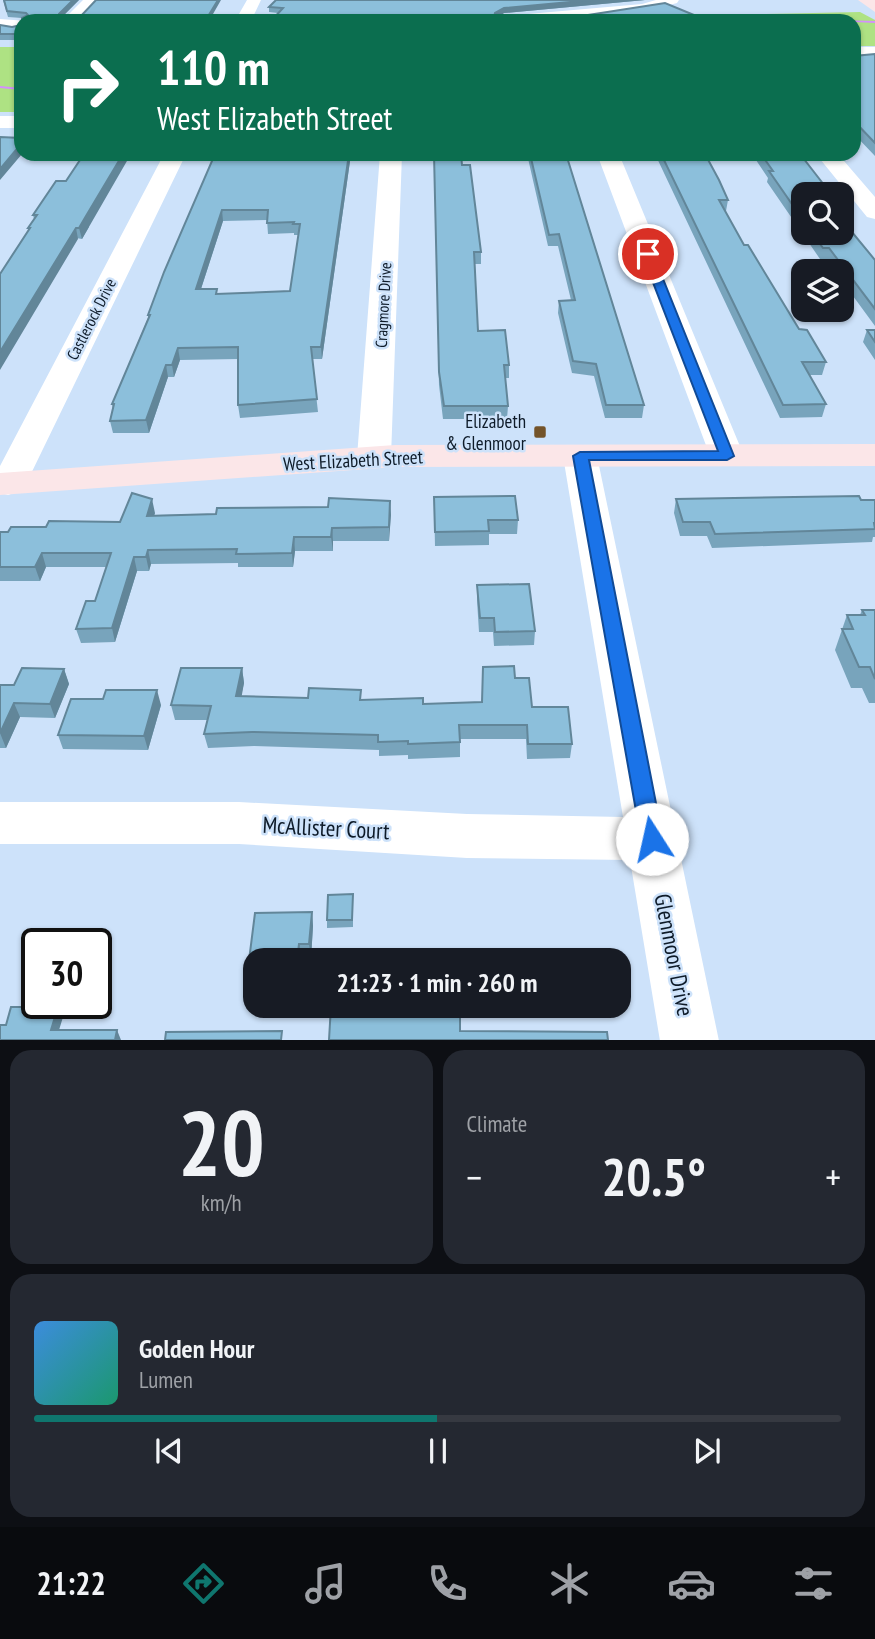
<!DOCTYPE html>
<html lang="en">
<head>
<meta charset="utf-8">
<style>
  body { margin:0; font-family:"PT Sans Narrow",sans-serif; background:#242831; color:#f1f3f6; height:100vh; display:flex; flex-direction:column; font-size:26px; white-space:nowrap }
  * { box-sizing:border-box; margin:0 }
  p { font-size:23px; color:#9ea1a6 }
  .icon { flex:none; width:38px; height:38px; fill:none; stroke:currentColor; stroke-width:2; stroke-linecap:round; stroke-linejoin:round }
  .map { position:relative; height:1040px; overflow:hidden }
  .drawer { display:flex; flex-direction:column; gap:10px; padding:10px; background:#0d0f14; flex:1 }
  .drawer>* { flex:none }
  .guide { position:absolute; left:14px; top:14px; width:847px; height:147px; border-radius:21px; box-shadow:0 2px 5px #0004; background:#0b6e4f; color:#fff; overflow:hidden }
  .fabs { position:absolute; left:791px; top:182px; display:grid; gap:14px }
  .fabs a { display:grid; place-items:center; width:63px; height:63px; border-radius:14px; background:#171b24; box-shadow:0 2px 5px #0004; font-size:35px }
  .speed { position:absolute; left:21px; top:928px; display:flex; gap:14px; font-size:35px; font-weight:700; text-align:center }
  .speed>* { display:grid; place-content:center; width:91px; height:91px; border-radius:50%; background:#171b24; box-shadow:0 2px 5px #0004; line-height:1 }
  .speed .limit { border:4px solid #111; border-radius:10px; background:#fff; color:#111 }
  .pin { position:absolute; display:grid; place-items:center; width:60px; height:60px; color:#fff; margin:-30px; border:4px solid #fff; border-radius:50%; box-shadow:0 2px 7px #0007 }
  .me { position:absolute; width:77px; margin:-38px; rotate:350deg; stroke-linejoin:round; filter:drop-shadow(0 0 5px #0008) }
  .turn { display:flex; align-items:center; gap:24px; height:147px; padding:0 28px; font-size:32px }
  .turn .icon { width:91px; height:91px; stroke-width:2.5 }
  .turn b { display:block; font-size:49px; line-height:60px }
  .big { font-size:52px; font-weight:700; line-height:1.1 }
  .drawer .widget { flex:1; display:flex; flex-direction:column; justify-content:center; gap:10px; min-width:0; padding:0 24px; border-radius:21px; background:#242831 }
  .drawer .dial { align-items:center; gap:0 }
  .dial b { font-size:91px; line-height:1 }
  .song { display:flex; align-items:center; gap:21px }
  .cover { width:84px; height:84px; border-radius:10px; background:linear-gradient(135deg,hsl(210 70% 55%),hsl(160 70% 35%)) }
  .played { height:7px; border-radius:4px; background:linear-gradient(90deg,#0f766e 50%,#363941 50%) }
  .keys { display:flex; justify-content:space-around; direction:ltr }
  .heat { display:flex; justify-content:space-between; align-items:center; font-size:38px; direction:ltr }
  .drawer .tiles { flex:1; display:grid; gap:10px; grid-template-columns:1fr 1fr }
  .widget:last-child { grid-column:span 2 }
  .trip { position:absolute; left:243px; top:948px; width:388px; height:70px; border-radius:21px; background:#171b24; box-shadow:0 2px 5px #0004; font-weight:700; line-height:70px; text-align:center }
  .tabs { display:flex; height:112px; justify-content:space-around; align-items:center; background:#090b0e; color:#9ea1a6 }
  .tabs .icon { width:49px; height:49px }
  .tabs .active { color:#0f766e }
  .tabs b { font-size:32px; color:#f1f3f6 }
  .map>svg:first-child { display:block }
  .green { fill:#aee283 }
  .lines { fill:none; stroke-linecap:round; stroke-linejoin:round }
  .stream { fill:#d490fc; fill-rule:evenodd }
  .minor { fill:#fff; fill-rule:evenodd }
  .secondary { fill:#fbe6e8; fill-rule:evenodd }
  .wall { fill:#78a4bc; fill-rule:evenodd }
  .shaded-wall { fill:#628699 }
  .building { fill:#8cbfdb; stroke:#628699; stroke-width:2; fill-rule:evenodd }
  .route { fill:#1a73e8; stroke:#114b97; stroke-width:2 }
  .poi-dot { fill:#735329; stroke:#cde2fa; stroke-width:2.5 }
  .labels { text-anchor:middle; stroke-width:5; stroke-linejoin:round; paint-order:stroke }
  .far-street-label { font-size:16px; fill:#0e1b29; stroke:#cde2fa }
  .poi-label { font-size:19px; fill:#0e1b29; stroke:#cde2fa; text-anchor:end }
  .street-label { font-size:19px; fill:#0e1b29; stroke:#cde2fa }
  .near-street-label { font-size:23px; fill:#0e1b29; stroke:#cde2fa }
</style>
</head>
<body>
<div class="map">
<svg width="875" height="1041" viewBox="0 0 875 1041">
  <rect width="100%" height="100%" fill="#cde2fa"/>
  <path class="green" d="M860,12L875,20V46H854V21H703L692,15L767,16L766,14Z
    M0,47H21V112H0Z"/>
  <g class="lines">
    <path class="stream" d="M836,20L875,21V23L834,21Z
      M0,86L21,88V90L0,88Z"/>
    <path class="minor" d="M83,0H98L79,21H62Z
      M247,0H261L251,21H235Z
      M656,0H679L677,3C618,19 557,21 496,21L504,16L642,4Z
      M0,19L27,21H21V29H0Z
      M854,47H875V57H854Z
      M0,116H21V128H0Z
      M164,154H186L26,484L20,491L8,495L0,493V466Z
      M380,154H402L391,457L386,464L374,467L362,464L357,457Z
      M597,154H619L744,456L739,463L727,466L715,463L710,456Z
      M816,154H838L875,197V219L867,217Z
      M580,446L592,449L597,456L719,1041H660L630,860L467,858L239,844H0V802H239L467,814L623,817L563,456L568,449Z"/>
    <path class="secondary" d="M858,0H875V12Z
      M875,444V466L395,467L0,495V473L395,445Z"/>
  </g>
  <path class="wall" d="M3,0H79L62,17L22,18L8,17Z
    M276,0H645L504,13L497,17L588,15L665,3L694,15L693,21H271L278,13L269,12V7Z
    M0,25L12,27L21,25V40H0Z
    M875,54V156L854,134V56Z
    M215,154H351L322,359H312L318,412L240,418L238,405V359L180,360L174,377H168L149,433H113L110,421L113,409L112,404L148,318V315ZM267,220L268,234L294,233V235H299L290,291L218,294L201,289L223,221Z
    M434,154L462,165L481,252V264H475L478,331L509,365V378H505L508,406L507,419H443L439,385Z
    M527,154H566L644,405L642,418H605L594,376L572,373L558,313L559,301L571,300L558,246H548Z
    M655,154H705L728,200L726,211H725L744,245L799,329L826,362L822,375H809L826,404L822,417L780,418Z
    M752,154H800L803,194V233H842L875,260V326L842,281V271H835L826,259H820L767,182L768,178Z
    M56,181L89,227L82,239L28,230V228L34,219L33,215Z
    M867,330H875V360L863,342Z
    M434,497L518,520L517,534H489V545L435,546Z
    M676,499L875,500V537H873L872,542L712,548L707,536H680L674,513Z
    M390,501L389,541H333V551H295L293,567H238V563L151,564L149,571H137L115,642L81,643L76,629L95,601L106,567H46L40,581H0V532L46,527L120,522L155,513L154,515L216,514L328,507Z
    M477,585L535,631L534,645L494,646L493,632H479L477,600Z
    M862,610H875V703H869L862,688H851L835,650L847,615H860Z
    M242,668L244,683L241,696L308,698L361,690V700L423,704L482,702L515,678L532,707L572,744L570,758L527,759L526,739H460V757L408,759V755L379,756V750L254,746L208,748L204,734L208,720H175L171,705Z
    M64,669L69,684L55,718L20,717L6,748H0V685H14Z
    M161,705L148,750L63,749L58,735Z
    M353,894V927L327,928V920Z
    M312,912L313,926L311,958H301V961H256V989H250L247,976L255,913Z"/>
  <path class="shaded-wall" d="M73,0H79L60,19V21L59,14Z
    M218,0H221L209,21H191Z
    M592,0H645L504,13L495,19V13L504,8Z
    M694,15L693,21H642Z
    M21,144V154H22L0,180V169Z
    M123,154H131L82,239L79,228Z
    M349,154H351L322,359L321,347Z
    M222,210L223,221L197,301L196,289Z
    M76,228L78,239L0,370V352Z
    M178,348L180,360L174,377L172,365Z
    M166,365L168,377L149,433L146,420Z
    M152,499L155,513L150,529L147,516Z
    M390,501L391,515L389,541V527Z
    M332,528L333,541V551L331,537Z
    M294,537L295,551L293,567L292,553Z
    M148,550L151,564L149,571L146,557Z
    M42,553L46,567L40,581L35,567Z
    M134,557L137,571L115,642L112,628Z
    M242,668L244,683L239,711L236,696Z
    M64,669L69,684L55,718L50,704Z
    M157,690L161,705L148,750L144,736Z
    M14,703L20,717L6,748L0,733Z
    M312,912L313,926L311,958L309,944Z
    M299,944L301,958V961H297Z
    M58,1007L63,1017L56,1040L51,1030Z
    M117,1030L121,1040H115Z"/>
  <path class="building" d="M4,0H73L59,14V17H80L96,0H218L207,18L191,21H22V18L28,15L26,13L7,11Z
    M276,0H592L504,8L495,13L494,17L588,15L665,3L694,15L642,21H271L283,8L269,7Z
    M0,25L12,27L21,25V34H0Z
    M875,54V143L854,121V56Z
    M0,137L21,138V144L0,169Z
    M84,154H123L86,216L79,228H76L0,352V274L30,228H28L37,215H33L56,181H66Z
    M215,154H349L321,347H311L317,399L238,405V347L178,348L172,365H166L146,420L110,421L114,404H112L150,315H148L164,272ZM222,210H268L267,223L294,222L293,224H300L290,291L216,294L217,289H196Z
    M434,154H461L462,165H470L481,252H474L478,331L505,330L509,365H504L508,406H444L439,372Z
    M530,154H566L644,405H606L596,364L573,361L559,301L575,300L559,234L549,235Z
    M661,154H705L719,180L728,200H719L744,245H748L799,329L807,330L826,362H802L826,404L783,405Z
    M761,154H800L831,194H803V220L769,171H773Z
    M842,220L875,260V309L829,248H823L812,233H842Z
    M867,330H875V342Z
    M132,493L152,499L147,516L216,514L217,508L328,507L329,498L390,501L389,527L332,528L331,537H294L292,553L236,554L237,549L148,550L146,557H134L112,628L76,629L86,601H95L111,553H42L35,567H0V532H8L11,527H46L49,521L120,522Z
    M515,496L518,520H488L489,531L435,532L434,497Z
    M859,496L861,500H875V523H874L875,529L715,534L710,522H683L676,499Z
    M529,584L535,631L495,632L494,618H480L477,585Z
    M862,610H875V679L870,667H859L842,629H853L847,615H865Z
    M514,666L515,678H529L532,707H568L572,744H528L527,725H459L460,742L408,744V741L378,742V735L252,732L204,734L211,706L171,705L181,668H242L236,696L308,698L309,688L361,690L360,700L423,698V704L482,702L483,667Z
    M22,668L64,669L50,704L14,703L0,733V685H14Z
    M106,690H157L144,736L58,735L71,699H103Z
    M353,894L352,920H327L328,895Z
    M312,912L309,944H299L297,961H256V975L247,976L255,913Z
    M375,951H459V961H375Z
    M331,1006H460V1031L607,1032L608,1040H329Z
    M11,1007H58L51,1030H117L115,1040H0V1025H6Z
    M282,1031L281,1040H165L166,1032Z"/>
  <path class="route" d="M644,252L653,254L734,456L727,460H589L663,839L660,845L652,848L645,845L641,839L573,456L580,452L718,451L642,254Z"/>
  <rect class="poi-dot" x="533" y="425" width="14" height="14" rx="3.5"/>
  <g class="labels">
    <g class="far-street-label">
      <text transform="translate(383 305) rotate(-87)" y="6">Cragmore Drive</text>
      <text transform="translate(91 319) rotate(-63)" y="6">Castlerock Drive</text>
    </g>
    <g class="poi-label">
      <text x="526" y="428">Elizabeth<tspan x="526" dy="22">&amp; Glenmoor</tspan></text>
    </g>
    <g class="street-label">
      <text transform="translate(353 460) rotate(-3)" y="7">West Elizabeth Street</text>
    </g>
    <g class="near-street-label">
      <text transform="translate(326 828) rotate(3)" y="8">McAllister Court</text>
      <text transform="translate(674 955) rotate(79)" y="8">Glenmoor Drive</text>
    </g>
  </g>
</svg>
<div class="fabs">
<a><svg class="icon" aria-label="search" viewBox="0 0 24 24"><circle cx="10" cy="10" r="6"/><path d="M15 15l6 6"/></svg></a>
<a><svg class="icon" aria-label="layers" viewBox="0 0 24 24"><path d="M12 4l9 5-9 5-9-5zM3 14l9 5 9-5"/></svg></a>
</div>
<div class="speed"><div class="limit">30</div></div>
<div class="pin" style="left:648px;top:254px;background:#d93025"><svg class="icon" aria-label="arrive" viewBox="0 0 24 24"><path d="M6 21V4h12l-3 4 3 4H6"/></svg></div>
<svg class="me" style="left:652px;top:839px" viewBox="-20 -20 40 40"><circle r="19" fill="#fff"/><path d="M0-13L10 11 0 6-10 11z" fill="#1a73e8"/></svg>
<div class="trip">21:23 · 1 min · 260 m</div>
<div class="guide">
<div class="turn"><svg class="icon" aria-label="right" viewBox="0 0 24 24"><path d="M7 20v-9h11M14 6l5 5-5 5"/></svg><div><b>110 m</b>West Elizabeth Street</div></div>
</div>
</div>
<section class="drawer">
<div class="tiles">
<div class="widget dial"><b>20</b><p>km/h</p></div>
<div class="widget"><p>Climate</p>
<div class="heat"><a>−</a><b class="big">20.5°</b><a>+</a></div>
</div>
<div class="widget">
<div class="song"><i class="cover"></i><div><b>Golden Hour</b><p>Lumen</p></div></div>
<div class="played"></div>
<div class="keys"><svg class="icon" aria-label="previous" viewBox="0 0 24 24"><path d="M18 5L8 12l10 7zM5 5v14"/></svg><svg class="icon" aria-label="pause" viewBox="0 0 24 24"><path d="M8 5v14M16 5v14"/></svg><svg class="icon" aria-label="next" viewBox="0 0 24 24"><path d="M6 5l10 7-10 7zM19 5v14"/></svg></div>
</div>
</div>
</section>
<nav class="tabs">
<b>21:22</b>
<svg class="icon active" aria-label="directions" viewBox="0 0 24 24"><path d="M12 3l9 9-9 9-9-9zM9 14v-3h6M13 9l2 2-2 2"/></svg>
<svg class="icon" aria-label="music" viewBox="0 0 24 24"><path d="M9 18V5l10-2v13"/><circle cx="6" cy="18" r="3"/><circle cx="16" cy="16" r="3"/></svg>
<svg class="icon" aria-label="phone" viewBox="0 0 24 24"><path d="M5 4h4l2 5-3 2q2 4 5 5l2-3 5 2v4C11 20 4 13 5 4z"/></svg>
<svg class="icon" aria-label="climate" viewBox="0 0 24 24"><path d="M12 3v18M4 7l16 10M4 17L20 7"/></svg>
<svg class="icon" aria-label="car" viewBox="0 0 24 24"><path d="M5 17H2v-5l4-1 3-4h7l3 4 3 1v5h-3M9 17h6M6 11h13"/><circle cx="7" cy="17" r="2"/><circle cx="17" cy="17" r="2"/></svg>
<svg class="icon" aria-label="filters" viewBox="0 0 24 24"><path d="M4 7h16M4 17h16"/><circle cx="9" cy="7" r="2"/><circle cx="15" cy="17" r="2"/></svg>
</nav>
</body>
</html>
